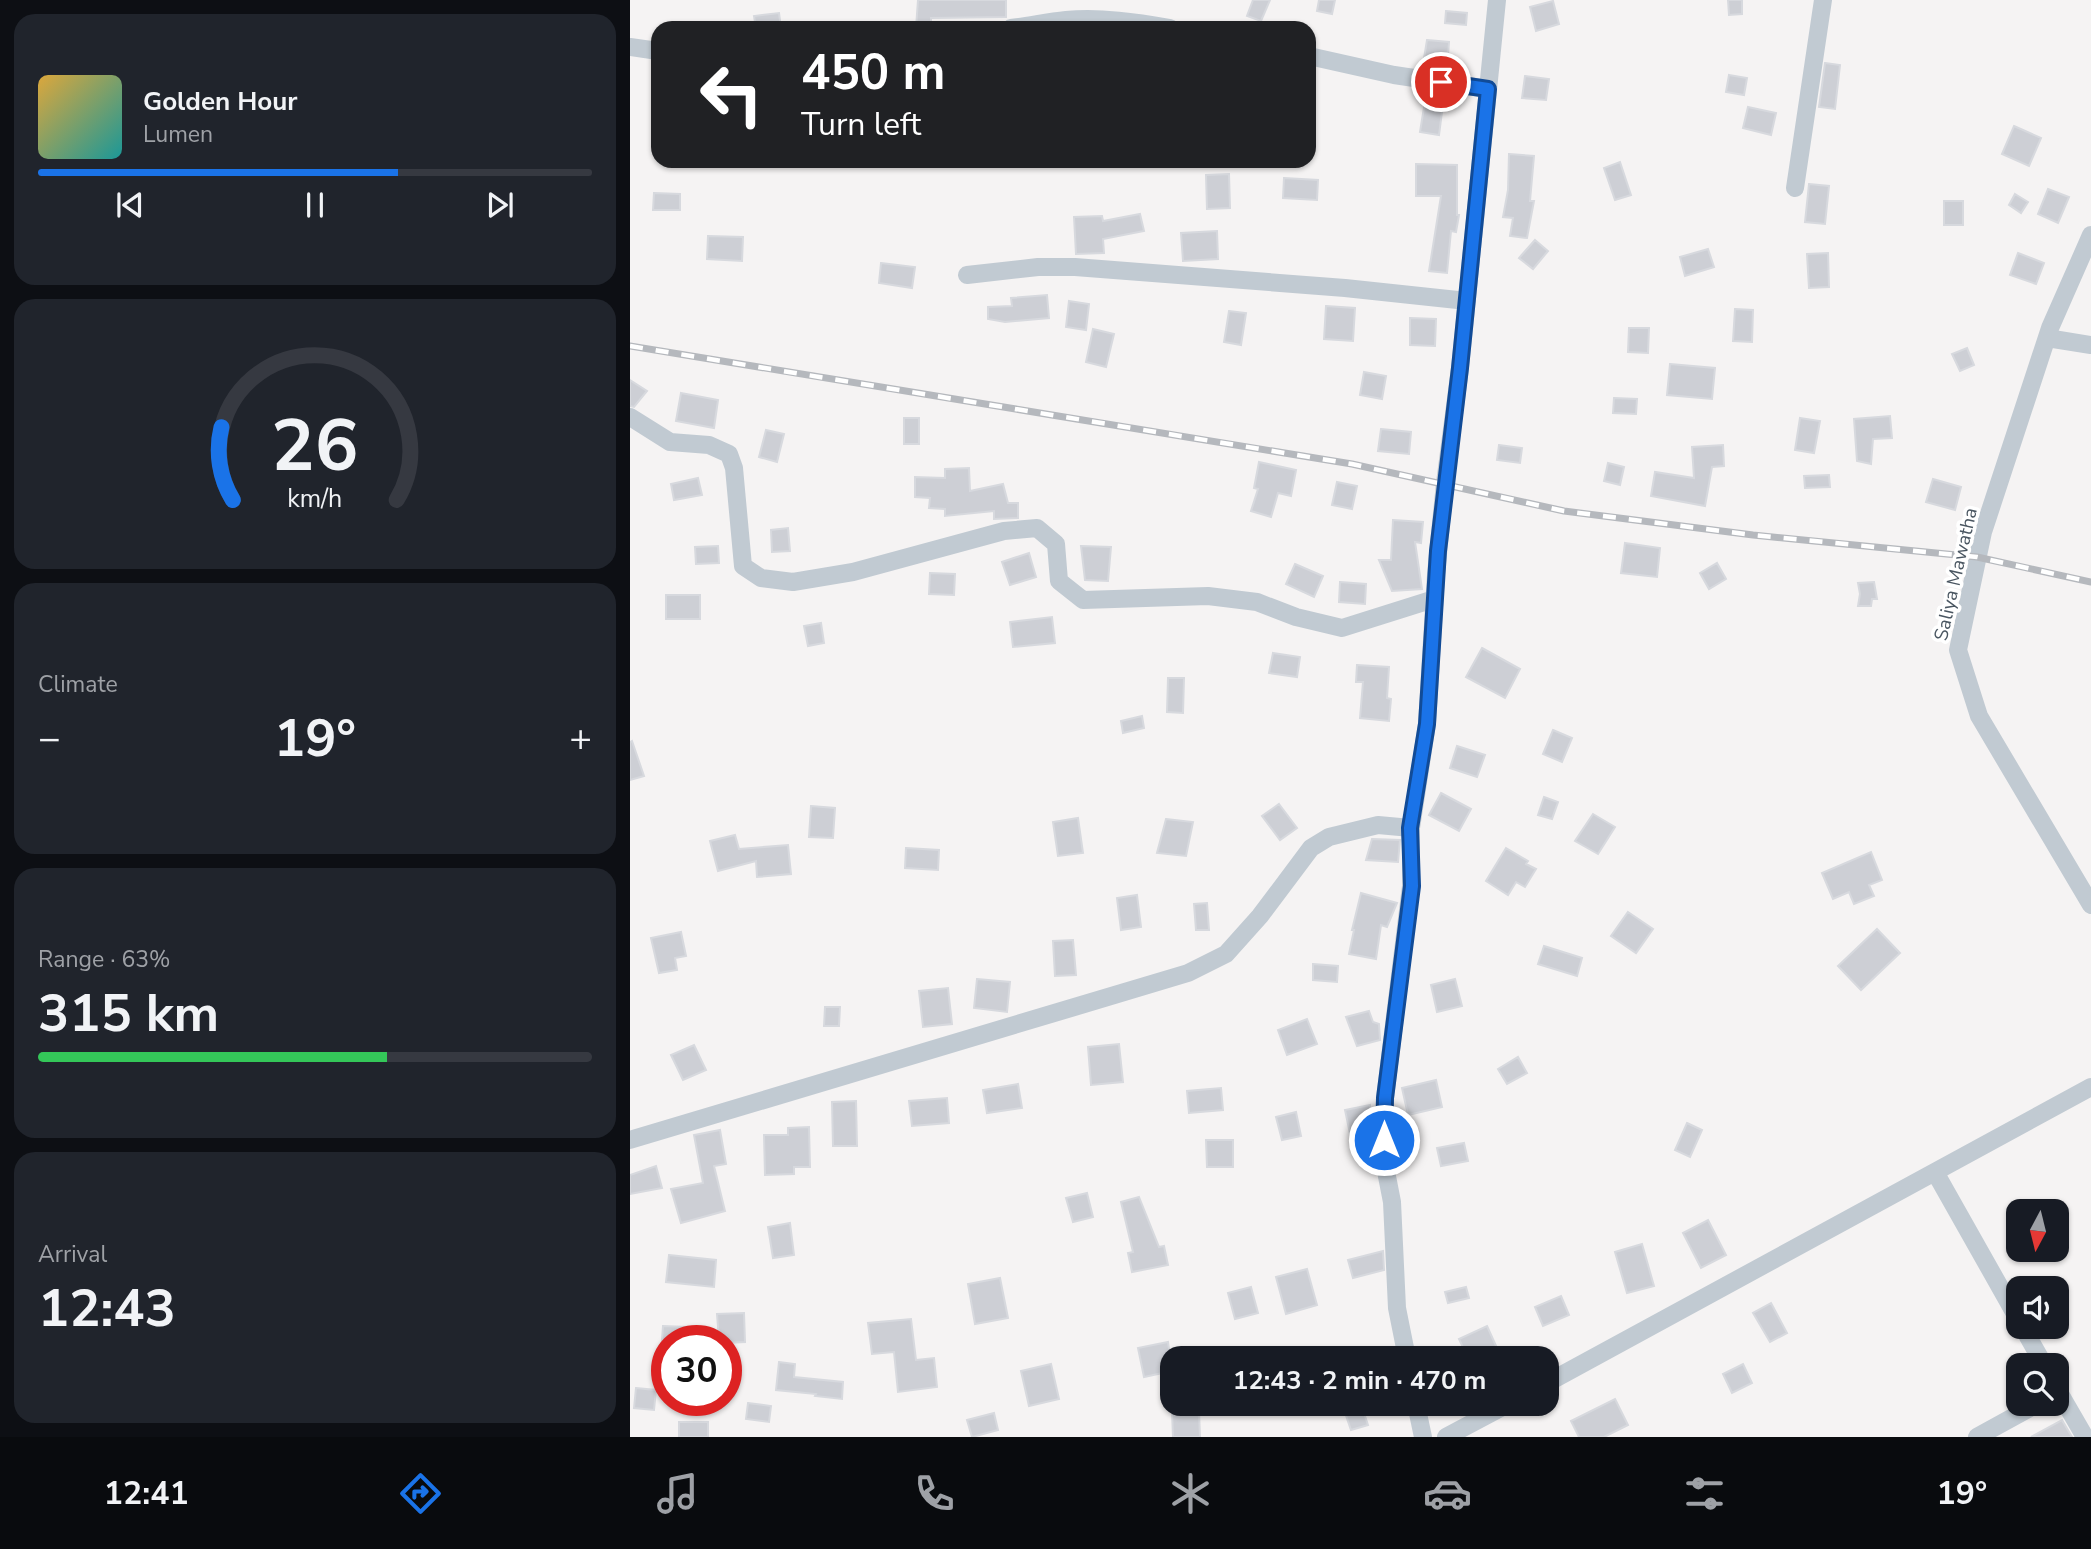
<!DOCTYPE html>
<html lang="en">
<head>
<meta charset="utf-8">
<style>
  body { margin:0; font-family:"Nunito Sans",sans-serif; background:#20242c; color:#f1f3f6; height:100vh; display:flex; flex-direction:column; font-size:26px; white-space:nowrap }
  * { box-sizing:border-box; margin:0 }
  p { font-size:23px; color:#9ea1a6 }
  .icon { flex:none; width:38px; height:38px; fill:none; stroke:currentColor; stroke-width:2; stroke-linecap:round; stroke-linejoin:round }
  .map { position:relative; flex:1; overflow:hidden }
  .side { display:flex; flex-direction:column; gap:14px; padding:14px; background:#0d0f14; width:630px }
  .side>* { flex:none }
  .hud { position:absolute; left:21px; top:21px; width:665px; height:147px; border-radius:21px; box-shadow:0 2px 5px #0004; background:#202124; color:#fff; overflow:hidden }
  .needle { width:46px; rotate:187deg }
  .buttons { position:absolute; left:1376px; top:1199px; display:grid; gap:14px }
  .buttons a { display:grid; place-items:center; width:63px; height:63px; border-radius:14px; background:#171b24; box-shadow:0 2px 5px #0004; font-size:35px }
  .speed { position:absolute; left:21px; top:1325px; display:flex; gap:14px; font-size:35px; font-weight:700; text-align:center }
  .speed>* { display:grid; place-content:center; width:91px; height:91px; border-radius:50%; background:#171b24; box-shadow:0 2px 5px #0004; line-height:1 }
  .speed .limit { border:10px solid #d22; background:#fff; color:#111 }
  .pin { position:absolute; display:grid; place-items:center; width:60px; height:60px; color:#fff; margin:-30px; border:4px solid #fff; border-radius:50%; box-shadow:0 2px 7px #0007 }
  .me { position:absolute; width:77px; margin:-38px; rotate:0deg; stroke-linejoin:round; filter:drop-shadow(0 0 5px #0008) }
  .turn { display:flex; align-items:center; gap:24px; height:147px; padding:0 35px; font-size:32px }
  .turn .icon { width:91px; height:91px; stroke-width:2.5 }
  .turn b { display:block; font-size:49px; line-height:60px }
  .big { font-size:52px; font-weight:700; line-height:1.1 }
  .side .card { flex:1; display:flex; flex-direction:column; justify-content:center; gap:10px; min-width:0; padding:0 24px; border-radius:21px; background:#20242c }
  .side .dial { align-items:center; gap:0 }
  .dial svg { height:182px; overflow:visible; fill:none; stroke:#363941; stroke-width:7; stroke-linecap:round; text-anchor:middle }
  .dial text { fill:#f1f3f6; stroke:none }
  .song { display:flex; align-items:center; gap:21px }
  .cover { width:84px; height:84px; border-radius:10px; background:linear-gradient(135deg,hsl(40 70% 55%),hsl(180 70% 35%)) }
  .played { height:7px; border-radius:4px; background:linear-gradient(90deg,#1a73e8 65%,#363941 65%) }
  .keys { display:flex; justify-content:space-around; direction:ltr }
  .heat { display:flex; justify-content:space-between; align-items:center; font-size:38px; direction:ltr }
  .charge { height:10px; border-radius:5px; background:linear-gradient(90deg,#34c759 63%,#363941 0) }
  .trip { position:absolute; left:530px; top:1346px; width:399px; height:70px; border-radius:21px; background:#171b24; box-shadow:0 2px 5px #0004; font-weight:700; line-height:70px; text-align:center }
  .dock { display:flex; height:112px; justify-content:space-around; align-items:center; background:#090b0e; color:#9ea1a6 }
  .dock .icon { width:49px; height:49px }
  .dock .selected { color:#1a73e8 }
  .dock b { font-size:32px; color:#f1f3f6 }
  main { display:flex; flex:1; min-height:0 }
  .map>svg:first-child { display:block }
  .building { fill:#cdcfd5; stroke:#d7d9de; stroke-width:2 }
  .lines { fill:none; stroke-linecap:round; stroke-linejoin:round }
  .minor { stroke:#c1cad2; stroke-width:18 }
  .rail-casing { stroke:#b5b8bd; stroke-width:7 }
  .rail { stroke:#fff; stroke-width:4.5; stroke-dasharray:13; stroke-linecap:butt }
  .route-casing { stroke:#114b97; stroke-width:18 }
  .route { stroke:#1a73e8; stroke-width:12 }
  .labels { text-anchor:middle; stroke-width:7; stroke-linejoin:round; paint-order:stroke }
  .street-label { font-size:19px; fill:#4a5661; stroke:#fff }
</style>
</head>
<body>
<main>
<section class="side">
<div class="card">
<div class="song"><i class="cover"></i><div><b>Golden Hour</b><p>Lumen</p></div></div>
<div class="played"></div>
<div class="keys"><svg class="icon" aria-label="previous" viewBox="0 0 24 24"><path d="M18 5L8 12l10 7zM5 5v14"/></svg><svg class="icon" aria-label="pause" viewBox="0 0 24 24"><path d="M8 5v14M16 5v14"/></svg><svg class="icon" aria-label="next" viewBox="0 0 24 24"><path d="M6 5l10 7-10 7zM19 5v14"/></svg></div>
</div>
<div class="card dial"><svg viewBox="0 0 100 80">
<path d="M14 69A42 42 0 1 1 86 69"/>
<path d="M14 69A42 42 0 0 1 9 37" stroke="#1a73e8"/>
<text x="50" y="56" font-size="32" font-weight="700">26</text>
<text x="50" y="72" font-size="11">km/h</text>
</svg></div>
<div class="card"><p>Climate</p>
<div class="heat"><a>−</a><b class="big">19°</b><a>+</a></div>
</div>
<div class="card"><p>Range · 63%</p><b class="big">315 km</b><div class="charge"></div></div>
<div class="card"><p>Arrival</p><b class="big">12:43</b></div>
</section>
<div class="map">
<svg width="1461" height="1437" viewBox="0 0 1461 1437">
  <rect width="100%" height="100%" fill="#f5f3f3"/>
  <path class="building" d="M288,0H376V17L301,18V28H286Z
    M623,0H640L631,21L617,16Z
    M689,0H705L702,14L687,11Z
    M1098,0H1112V14L1099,15Z
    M923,1L929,24L906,31L900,7Z
    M816,11L837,13L836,25L815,23Z
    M149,13L151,28H126L124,16Z
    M797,40L819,42L818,56L813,55L812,66L793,64Z
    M1195,63L1210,65L1205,109L1189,107Z
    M1099,75L1117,78L1114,95L1096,92Z
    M895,76L919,79L916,100L892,98Z
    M795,101L813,104L809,135L790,132Z
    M1118,107L1146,113L1141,135L1113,128Z
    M1384,126L1411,138L1399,166L1372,154Z
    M879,154L904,156L900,201H904L897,238L880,236L883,218L873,217L878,190Z
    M990,162L1001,195L985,200L974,168Z
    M786,164L827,165V215H829L826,232L821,231L817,273L799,271L811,196H786Z
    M599,174L600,208L577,209L576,175Z
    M654,178L688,180L687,200L653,198Z
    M1179,184L1199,186L1195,224L1175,222Z
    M1418,189L1439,197L1428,223L1408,214Z
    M24,193L50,194V210H23Z
    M1385,194L1398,202L1391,213L1379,205Z
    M1314,201H1333V225H1314Z
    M510,214L514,231L473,239L474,253L446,254L444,217L472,216L473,221Z
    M587,231L588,259L553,261L551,233Z
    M78,236L113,237L112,261L77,259Z
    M905,240L918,251L903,269L889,258Z
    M1078,249L1084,267L1055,276L1050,257Z
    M1198,253L1199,287L1179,288L1177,254Z
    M1388,253L1414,263L1406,284L1380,275Z
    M251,263L285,267L282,288L249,283Z
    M417,295L419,318L375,322L358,319V307L382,306L381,298Z
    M439,301L459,304L456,330L436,327Z
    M696,306L725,308L723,341L694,339Z
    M1105,309L1123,310L1122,342L1103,341Z
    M599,311L616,313L611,345L594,342Z
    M780,318L806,319L805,346L780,345Z
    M999,328H1019L1018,353L998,352Z
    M463,329L484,334L476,367L456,362Z
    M1337,348L1344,365L1330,371L1322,354Z
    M1040,364L1085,368L1082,399L1037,395Z
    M734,372L756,376L752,399L730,395Z
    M0,380L17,391L4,407L0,406Z
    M51,393L88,400L84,428L46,421Z
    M984,398L1007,399L1006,414L983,413Z
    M1260,416L1262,438L1243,439L1241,464L1227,461L1224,419Z
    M274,418H289V444H274Z
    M1170,418L1190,421L1184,453L1165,450Z
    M751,429L781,432L779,454L748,451Z
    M136,430L154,434L147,462L129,457Z
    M869,445L892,448L890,463L867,460Z
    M1093,445L1094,466L1082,467L1075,506L1021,496L1025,472L1064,478L1062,447Z
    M629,462L666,470L661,496L648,493L641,517L621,511L628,489L624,488Z
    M978,463L994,467L990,485L974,481Z
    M339,468L340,491L373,484L378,503H388V518L364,519V511L315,516V509L299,508L300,498L285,497V477L315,478V469Z
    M1199,475L1200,487L1175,488L1174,476Z
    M68,478L72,495L44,500L41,484Z
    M1303,479L1331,487L1325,510L1296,502Z
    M707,482L727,486L722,509L702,505Z
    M763,520L793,522L791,543L785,542L792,589L762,591L749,560H761Z
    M158,528L160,551L142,552L141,530Z
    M995,543L1030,548L1027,577L991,573Z
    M88,546L89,563L66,564L65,547Z
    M451,546L481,547L478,581L455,580Z
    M399,553L406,577L380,585L372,562Z
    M1087,563L1096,579L1079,589L1070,573Z
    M665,564L693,576L684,597L656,584Z
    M300,573L325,574L324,595L299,594Z
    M710,582L736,584L735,604L709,602Z
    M1244,582L1247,599H1242L1241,606H1228L1230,594L1228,583Z
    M36,595H70V619H36Z
    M422,617L425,643L383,647L380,622Z
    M191,623L194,643L178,646L174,626Z
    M852,648L890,669L875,698L836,677Z
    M643,653L670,657L667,677L639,673Z
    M727,665L759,667L757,698L761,699L759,721L730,718L733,682H726Z
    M538,678H554L553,713L537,712Z
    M512,716L514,728L493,733L491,721Z
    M923,730L942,738L932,762L913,754Z
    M2,741L14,776L0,780V742Z
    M827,746L855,755L847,777L820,768Z
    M811,793L841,809L829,831L799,815Z
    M914,797L928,802L922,819L908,815Z
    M649,804L667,828L650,840L632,816Z
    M181,806L205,808L203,838L179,837Z
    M963,814L985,827L968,854L945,841Z
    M448,818L453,853L428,856L423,822Z
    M536,819L563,822L556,856L527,853Z
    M105,835L109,849L158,845L161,874L127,877L126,861L88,871L80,841Z
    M742,839L770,840L768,862L736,860Z
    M276,848L309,850L308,870L275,868Z
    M876,848L898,861L896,864L906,869L895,887L886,882L878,895L856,881Z
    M1241,852L1252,880L1239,885L1244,896L1224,904L1219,892L1203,899L1192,873Z
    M731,893L767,903L757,927L751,925L746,959L719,954L724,930H722Z
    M507,895L511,927L491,930L487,898Z
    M577,903L579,930H566L564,904Z
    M998,912L1023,929L1006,953L981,936Z
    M1247,929L1270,953L1231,990L1208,966Z
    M51,932L56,956L45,958L47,970L29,973L21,938Z
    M443,940L446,975L425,976L423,941Z
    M914,946L952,958L947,976L908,964Z
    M683,964L708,966L707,982L683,980Z
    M347,979L380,982L377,1012L344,1008Z
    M825,979L832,1006L807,1012L801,985Z
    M318,988L322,1024L293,1027L289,991Z
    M195,1007H210L209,1026H194Z
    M739,1011L743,1022L749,1024L750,1040L727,1046L716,1017Z
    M677,1019L687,1044L657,1055L648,1030Z
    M489,1044L493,1082L461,1085L458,1047Z
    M64,1045L76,1070L53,1080L41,1055Z
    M888,1057L897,1073L877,1084L868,1069Z
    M806,1080L812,1107L778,1115L772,1088Z
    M388,1084L392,1108L357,1113L353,1090Z
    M591,1088L593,1110L559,1113L557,1091Z
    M317,1098L319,1123L282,1126L279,1101Z
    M226,1101L227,1146H203L202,1102Z
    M740,1105L743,1139L722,1143L715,1110Z
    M666,1112L671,1136L652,1140L646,1117Z
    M1057,1123L1072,1130L1060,1157L1045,1150Z
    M179,1127L180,1167H164V1174L135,1175L134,1135H158V1128Z
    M90,1130L96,1164L84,1166L95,1211L51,1223L41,1189L73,1183L64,1135Z
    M576,1140H603V1167H577Z
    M834,1143L838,1161L811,1166L807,1148Z
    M26,1166L32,1188L0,1194V1175Z
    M457,1193L463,1217L443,1222L436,1198Z
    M509,1197L529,1247L534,1246L538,1265L502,1272L498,1253L503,1252L491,1202Z
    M1078,1220L1096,1255L1071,1268L1053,1233Z
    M160,1223L164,1255L143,1258L138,1227Z
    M1012,1244L1024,1286L997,1293L985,1252Z
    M753,1251L754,1270L723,1278L718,1260Z
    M39,1255L86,1260L84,1287L36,1282Z
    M677,1269L687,1305L656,1314L646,1277Z
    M370,1278L378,1318L345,1324L338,1284Z
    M621,1287L628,1313L605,1319L598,1293Z
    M836,1287L839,1298L818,1303L815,1292Z
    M931,1296L939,1315L913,1326L905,1307Z
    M1141,1303L1157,1333L1140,1342L1123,1313Z
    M114,1313L115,1342L96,1343V1340H89L87,1314Z
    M281,1319L286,1360L304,1358L307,1387L268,1392L264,1352L242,1354L238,1323Z
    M33,1326L58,1327V1340H32Z
    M857,1326L867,1348L846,1358H838L829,1339Z
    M538,1342L542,1371L514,1377L508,1348Z
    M149,1362L165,1364L164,1377L213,1382L212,1399L185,1396L186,1394L146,1390Z
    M421,1364L429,1399L399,1406L391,1371Z
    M1113,1364L1122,1383L1102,1393L1093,1374Z
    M6,1388L26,1390L24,1410L4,1408Z
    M985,1399L998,1425L974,1437H949L941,1421Z
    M118,1403L141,1406L139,1422L116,1419Z
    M712,1404H731L738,1425L721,1430Z
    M569,1411L570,1437H543L542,1412Z
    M364,1413L368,1430L342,1437L337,1420Z
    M1432,1420L1442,1437H1401Z
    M49,1422H78V1437H49Z"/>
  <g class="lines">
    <path class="minor" d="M381,28C399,26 417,22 436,20C471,17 506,22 540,28
      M0,47L28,51
      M679,56L764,75L858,89
      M1165,188L1193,0
      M1461,235L1420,328L1353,532L1328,650L1349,716L1461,905
      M337,275L408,267H445L715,288L837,301
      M1417,338L1461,345
      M0,417L40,442L79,445L99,454L104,468L113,566L131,578L163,582L223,572L374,531L407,528L426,544L429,581L453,600L578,596L627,602L666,617L712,628L804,599
      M0,1140L558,973L596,954L630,916L681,848L699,837L748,825L781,828
      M1305,1172L1388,1319
      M1392,1326L1414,1365
      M777,1358L767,1308L762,1202L754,1161L755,1098L781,886V828L797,724L806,574L815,483L830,368L867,0
      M917,1383L1461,1087
      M1426,1387L1455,1437
      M786,1404L793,1437
      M816,1437L878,1404
      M1347,1437L1407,1404"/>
    <g class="rail-casing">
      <path id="rail" d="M0,346L722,464L934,511L1123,535L1347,557L1461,582"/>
    </g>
    <use href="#rail" class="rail"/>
  </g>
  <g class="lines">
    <g class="route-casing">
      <path id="route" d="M754,1140L755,1098L782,886L780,828L797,724L808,551L830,368L858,89L811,82"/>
    </g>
    <use href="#route" class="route"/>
  </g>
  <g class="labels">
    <g class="street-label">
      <text transform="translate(1325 574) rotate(-77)" y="7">Saliya Mawatha</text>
    </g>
  </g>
</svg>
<div class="buttons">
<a><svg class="needle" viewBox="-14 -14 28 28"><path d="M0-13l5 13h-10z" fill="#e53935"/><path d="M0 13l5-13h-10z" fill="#9ea1a6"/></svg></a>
<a><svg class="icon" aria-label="sound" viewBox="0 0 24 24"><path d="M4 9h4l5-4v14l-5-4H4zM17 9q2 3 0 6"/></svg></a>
<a><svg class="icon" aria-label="search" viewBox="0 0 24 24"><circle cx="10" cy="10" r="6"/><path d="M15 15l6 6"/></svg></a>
</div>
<div class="speed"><div class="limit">30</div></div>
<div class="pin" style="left:811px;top:82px;background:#d93025"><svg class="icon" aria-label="arrive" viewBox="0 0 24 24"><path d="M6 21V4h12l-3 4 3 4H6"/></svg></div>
<svg class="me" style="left:754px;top:1140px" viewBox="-20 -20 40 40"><circle r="17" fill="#1a73e8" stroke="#fff" stroke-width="3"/><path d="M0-11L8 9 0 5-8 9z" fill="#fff"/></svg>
<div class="trip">12:43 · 2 min · 470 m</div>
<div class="hud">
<div class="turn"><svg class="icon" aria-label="left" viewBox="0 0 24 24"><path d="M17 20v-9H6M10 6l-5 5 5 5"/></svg><div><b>450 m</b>Turn left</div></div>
</div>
</div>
</main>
<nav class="dock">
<b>12:41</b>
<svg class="icon selected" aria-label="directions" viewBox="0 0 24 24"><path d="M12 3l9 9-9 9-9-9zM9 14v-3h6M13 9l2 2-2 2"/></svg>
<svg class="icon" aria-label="music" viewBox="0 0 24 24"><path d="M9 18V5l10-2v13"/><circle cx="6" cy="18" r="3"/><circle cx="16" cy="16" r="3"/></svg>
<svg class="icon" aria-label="phone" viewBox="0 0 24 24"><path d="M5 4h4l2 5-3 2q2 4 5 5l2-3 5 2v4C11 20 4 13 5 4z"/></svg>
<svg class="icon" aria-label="climate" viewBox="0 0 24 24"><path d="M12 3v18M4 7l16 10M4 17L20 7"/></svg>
<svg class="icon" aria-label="car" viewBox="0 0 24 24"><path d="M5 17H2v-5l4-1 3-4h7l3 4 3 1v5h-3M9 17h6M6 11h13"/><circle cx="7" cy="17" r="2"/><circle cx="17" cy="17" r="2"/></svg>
<svg class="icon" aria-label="filters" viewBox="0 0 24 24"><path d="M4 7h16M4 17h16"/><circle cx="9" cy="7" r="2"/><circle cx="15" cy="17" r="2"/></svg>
<b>19°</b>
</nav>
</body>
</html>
